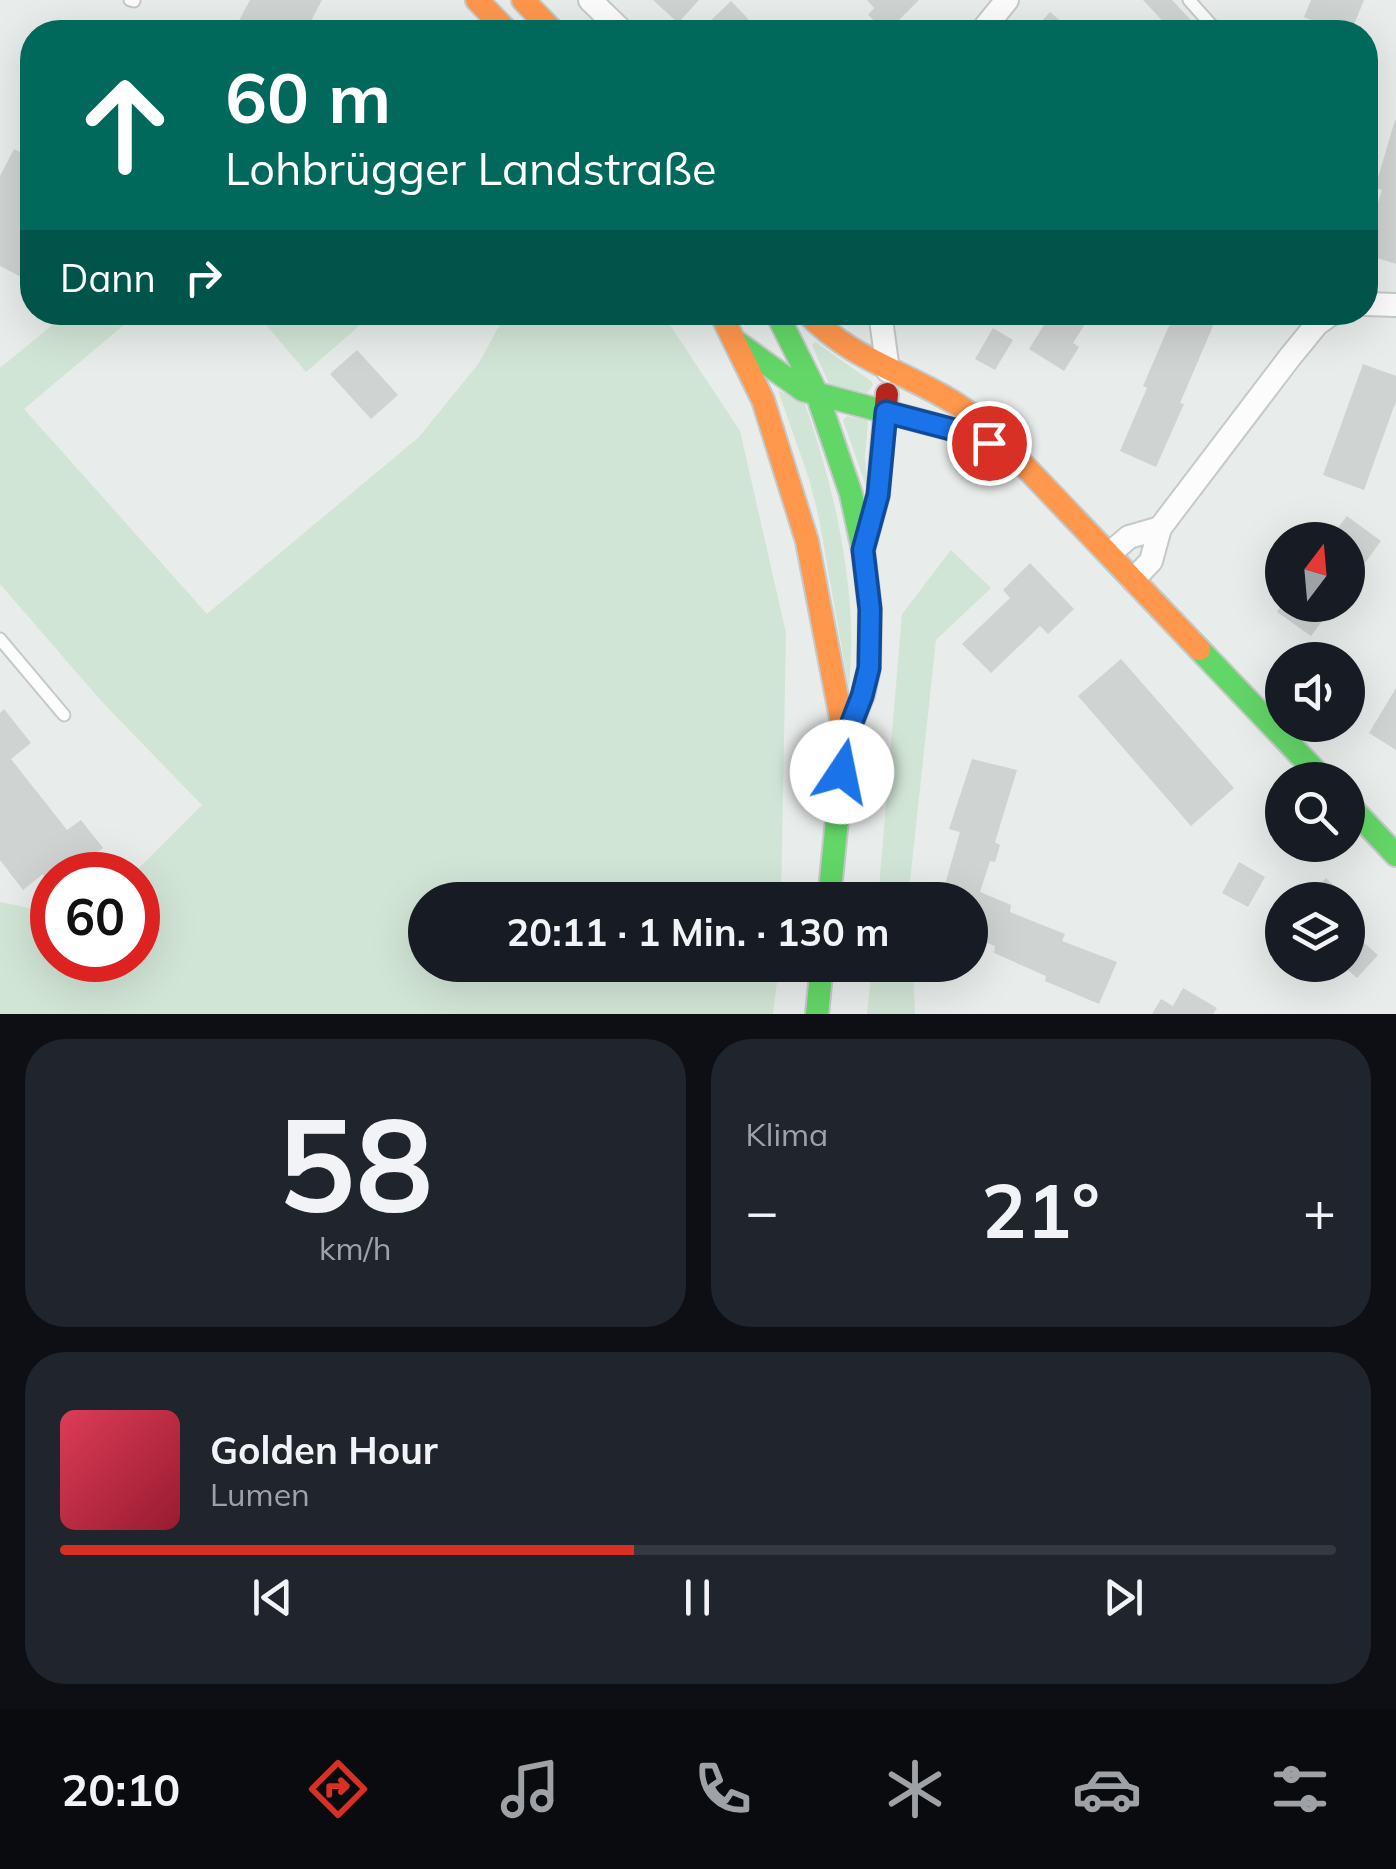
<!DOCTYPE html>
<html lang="de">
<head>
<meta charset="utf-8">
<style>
  body { margin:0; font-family:Mulish,sans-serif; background:#20242c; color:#f1f3f6; height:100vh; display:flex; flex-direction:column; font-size:38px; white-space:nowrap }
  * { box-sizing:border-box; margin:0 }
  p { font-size:32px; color:#9ea1a6 }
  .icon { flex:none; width:55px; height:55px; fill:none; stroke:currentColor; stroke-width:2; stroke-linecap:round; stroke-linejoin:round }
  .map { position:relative; height:1014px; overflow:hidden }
  .sheet { display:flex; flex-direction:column; gap:25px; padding:25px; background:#0d0f14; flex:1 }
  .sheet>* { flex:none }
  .guide { position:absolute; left:20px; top:20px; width:1358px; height:305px; border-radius:40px; box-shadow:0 10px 40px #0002; background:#00695c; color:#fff; overflow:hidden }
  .needle { width:65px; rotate:16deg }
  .buttons { position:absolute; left:1265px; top:522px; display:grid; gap:20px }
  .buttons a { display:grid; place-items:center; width:100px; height:100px; border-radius:50%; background:#171b24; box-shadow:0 10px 40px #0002; font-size:50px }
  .speed { position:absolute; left:30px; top:852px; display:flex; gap:20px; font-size:50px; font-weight:700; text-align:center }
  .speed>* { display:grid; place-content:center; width:130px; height:130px; border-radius:50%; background:#171b24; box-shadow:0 10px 40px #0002; line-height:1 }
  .speed .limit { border:15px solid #d22; background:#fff; color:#111 }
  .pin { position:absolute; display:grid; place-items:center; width:85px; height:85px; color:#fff; margin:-42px; border:5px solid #fff; border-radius:50%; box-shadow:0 2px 10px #0007 }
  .me { position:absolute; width:110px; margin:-55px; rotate:11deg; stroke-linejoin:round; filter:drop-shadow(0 0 8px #0008) }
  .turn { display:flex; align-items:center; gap:35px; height:210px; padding:0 40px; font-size:45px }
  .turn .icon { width:130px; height:130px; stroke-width:2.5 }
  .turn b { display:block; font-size:70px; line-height:85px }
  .then { display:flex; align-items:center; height:95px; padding:0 40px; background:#0003; gap:20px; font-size:38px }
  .big { font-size:75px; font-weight:700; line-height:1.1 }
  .sheet .card { flex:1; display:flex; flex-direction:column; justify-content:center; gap:15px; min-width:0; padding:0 35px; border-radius:40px; background:#20242c }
  .sheet .dial { align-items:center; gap:0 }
  .dial b { font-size:130px; line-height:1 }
  .song { display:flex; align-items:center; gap:30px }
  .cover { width:120px; height:120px; border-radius:15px; background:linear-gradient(135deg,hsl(350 70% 55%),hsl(350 70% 35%)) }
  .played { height:10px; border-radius:5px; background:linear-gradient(90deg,#d93025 45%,#363941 45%) }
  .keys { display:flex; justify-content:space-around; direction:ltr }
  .heat { display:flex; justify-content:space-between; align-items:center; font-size:55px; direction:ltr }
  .sheet .tiles { flex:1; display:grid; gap:25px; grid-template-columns:1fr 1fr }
  .card:last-child { grid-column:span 2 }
  .trip { position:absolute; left:408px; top:882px; width:580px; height:100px; border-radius:50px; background:#171b24; box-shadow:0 10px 40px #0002; font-weight:700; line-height:100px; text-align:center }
  .tabs { display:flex; height:160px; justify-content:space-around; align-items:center; background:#090b0e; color:#9ea1a6 }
  .tabs .icon { width:70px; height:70px }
  .tabs .current { color:#d93025 }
  .tabs b { font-size:45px; color:#f1f3f6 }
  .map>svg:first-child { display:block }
  .green { fill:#d1e5d6 }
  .building { fill:#cfd3d1 }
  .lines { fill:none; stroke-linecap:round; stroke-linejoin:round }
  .lane-casing { stroke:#c5c9c7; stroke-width:15 }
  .street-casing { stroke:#c5c9c7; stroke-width:26 }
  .fast-casing { stroke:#c3cac7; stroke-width:26 }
  .slow-casing { stroke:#c3cac7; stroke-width:26 }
  .jam-casing { stroke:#c3cac7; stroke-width:26 }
  .lane { stroke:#fcfcfc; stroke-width:11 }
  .street { stroke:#fcfcfc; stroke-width:22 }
  .fast { stroke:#63d668; stroke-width:22 }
  .slow { stroke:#ff974d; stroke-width:22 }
  .jam { stroke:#b3261e; stroke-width:22 }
  .route-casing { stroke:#114b97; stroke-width:25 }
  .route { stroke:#1a73e8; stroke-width:18 }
</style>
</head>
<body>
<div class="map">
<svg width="1396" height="1014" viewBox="0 0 1396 1014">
  <rect width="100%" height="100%" fill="#e8ecea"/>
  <path class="green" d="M67,313H138L24,409L207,614L419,437L479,363L506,313H662L740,431L786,633L781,900H425V965H779L773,1014H0V902L52,913V960H138V875H132L202,805L103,703L0,584V368Z
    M256,313H374L306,372Z
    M815,342L871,381L873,385L867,393L829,384L812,345Z
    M778,390L805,404C830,476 848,550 851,626C852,647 850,668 849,689L819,519L810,482Z
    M847,416L866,420L868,423L865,456L868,492L843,420Z
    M951,550L991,588L936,640L908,900H878L902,614Z
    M872,965H913L915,1014H867Z"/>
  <path class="building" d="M250,0H322L305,32H233Z
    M653,0H699L678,23Z
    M867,0H919L887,32L868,15L874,8Z
    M1143,0H1172L1202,32H1173Z
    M1311,0H1364L1351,32H1343L1304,17Z
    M731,1L752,23L742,32H699Z
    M1050,12L1074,32H1032Z
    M1395,120H1396V264L1365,254V246L1382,190L1375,188Z
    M14,149L32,158V264L25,279L0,266V176Z
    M1046,312H1087L1083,318L1087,321L1073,343L1079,347L1064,371L1029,349L1044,325L1040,323Z
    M1175,312H1219L1180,403L1184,404L1156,467L1120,451L1147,388L1143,386Z
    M993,328L1013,340L995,370L975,359Z
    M357,350L398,395L371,419L330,374Z
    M1363,364L1396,376V401L1364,490L1323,475Z
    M1347,516L1381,541L1348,586V540H1329Z
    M1030,563L1074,609L1048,634L1040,626L991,673L962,644L1010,598L1003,590Z
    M1282,605H1334L1311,636L1277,612Z
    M1121,659L1234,788L1191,826L1078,696Z
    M1396,688V750L1369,733Z
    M4,709L31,743L11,759L67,830L81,820L103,848L69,875H52V886L43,874L23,890L0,860V713Z
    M972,759L1017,770L995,842L1000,845L995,862L990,861L980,892L1011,905L1010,912L1065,934L1062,941L1117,962L1099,1004L1045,981L1046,976L994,953L995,946L970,936V900H953L956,893L944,888L960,832L949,829Z
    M1239,862L1265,877L1248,907L1222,893Z
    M1326,878L1349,900H1305Z
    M1355,935L1378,955L1357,978L1342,965H1348V943Z
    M1183,988L1217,1008L1213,1014H1152L1161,999L1173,1006Z"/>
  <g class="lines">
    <g class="lane-casing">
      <path id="lane" d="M130,0L134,1
        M1189,0L1214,28
        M0,639L64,715"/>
    </g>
    <g class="street-casing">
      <path id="street" d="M590,0L623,32
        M981,32L1007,0
        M1365,304L1396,305
        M880,312L888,371
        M1109,554L1129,537L1160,528
        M1133,580L1151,561L1160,528L1290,357L1317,324L1334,312"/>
    </g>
    <g class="fast-casing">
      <path id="fast" d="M776,312L817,394L851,494L863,550L870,609L869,668L863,695L845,740L829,900
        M735,341L803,390L966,433L995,445
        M1199,649L1324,780
        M1348,804L1396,855
        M817,1014L822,965"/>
    </g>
    <g class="slow-casing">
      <path id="slow" d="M477,0L508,32
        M523,0L554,32
        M720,312L763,400L807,541L845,739
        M806,312C852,360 899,369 953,402C969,411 982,424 996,436L1199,649"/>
    </g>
    <g class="jam-casing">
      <path id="jam" d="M863,550L878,495L887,394"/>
    </g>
    <use href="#lane" class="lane"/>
    <use href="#street" class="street"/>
    <use href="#fast" class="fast"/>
    <use href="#slow" class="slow"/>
    <use href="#jam" class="jam"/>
  </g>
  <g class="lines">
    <g class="route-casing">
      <path id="route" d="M842,772L845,740L862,696L869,668L870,609L863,550L878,495L886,412L966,433L989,443"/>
    </g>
    <use href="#route" class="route"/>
  </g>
</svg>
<div class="buttons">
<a><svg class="needle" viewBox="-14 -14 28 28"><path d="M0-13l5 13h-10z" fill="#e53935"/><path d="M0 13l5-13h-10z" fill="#9ea1a6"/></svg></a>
<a><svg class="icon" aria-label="sound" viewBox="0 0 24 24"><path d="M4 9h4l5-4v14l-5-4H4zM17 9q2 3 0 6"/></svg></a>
<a><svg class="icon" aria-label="search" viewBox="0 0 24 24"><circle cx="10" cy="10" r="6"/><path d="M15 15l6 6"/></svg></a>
<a><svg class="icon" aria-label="layers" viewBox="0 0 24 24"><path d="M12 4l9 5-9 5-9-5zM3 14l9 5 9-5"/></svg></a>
</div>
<div class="speed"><div class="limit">60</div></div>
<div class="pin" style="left:989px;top:443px;background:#d93025"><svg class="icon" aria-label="arrive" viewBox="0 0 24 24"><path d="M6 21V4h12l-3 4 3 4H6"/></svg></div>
<svg class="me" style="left:842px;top:772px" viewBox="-20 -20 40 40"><circle r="19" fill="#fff"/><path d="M0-13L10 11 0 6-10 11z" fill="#1a73e8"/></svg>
<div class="trip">20:11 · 1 Min. · 130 m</div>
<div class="guide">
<div class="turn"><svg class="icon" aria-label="ahead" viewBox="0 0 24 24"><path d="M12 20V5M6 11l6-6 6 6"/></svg><div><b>60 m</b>Lohbrügger Landstraße</div></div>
<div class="then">Dann<svg class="icon" aria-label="right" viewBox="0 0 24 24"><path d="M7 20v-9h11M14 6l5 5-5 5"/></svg></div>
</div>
</div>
<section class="sheet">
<div class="tiles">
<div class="card dial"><b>58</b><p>km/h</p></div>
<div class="card"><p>Klima</p>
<div class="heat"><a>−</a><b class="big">21°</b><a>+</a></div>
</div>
<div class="card">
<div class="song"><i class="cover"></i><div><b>Golden Hour</b><p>Lumen</p></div></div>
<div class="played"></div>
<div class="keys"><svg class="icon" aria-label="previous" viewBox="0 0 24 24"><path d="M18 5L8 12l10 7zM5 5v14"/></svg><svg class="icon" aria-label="pause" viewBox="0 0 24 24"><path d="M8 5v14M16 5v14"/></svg><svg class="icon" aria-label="next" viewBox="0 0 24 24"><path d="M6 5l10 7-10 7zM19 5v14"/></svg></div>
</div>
</div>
</section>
<nav class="tabs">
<b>20:10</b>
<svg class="icon current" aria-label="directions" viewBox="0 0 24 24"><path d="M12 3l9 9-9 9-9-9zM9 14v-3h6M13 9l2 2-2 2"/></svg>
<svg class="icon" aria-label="music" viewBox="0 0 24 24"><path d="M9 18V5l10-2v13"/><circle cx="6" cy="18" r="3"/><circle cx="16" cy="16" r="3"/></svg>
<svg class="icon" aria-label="phone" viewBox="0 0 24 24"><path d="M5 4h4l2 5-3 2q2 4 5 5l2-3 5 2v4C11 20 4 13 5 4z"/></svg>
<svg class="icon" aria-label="climate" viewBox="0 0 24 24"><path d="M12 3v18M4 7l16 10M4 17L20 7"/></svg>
<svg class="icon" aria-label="car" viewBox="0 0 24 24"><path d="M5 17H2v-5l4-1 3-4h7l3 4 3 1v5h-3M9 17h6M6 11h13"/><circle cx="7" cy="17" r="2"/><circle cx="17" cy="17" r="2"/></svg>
<svg class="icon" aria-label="filters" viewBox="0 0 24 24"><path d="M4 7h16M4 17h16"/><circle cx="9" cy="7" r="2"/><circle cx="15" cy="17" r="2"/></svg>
</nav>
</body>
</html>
